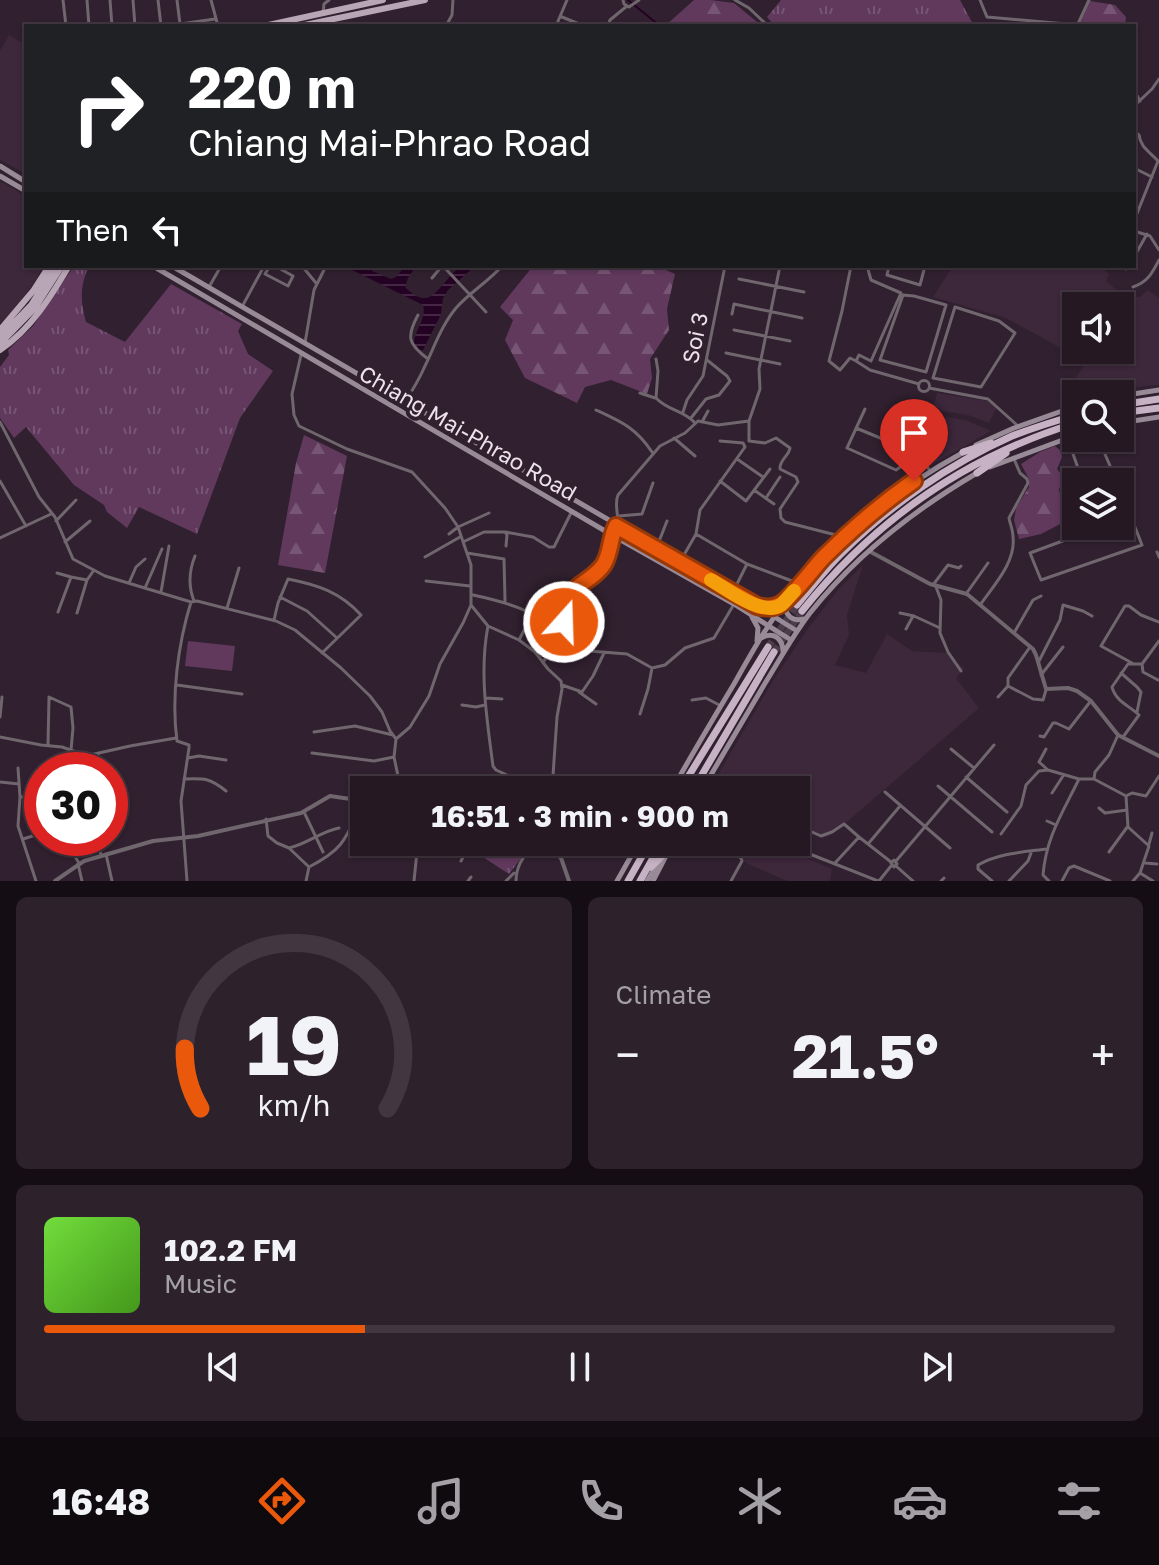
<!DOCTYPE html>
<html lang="en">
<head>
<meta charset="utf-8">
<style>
  body { margin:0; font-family:"Golos Text",sans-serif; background:#2d212b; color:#f1f3f6; height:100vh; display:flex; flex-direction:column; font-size:30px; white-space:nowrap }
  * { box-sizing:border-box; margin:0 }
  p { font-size:26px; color:#a3a0a6 }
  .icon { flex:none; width:44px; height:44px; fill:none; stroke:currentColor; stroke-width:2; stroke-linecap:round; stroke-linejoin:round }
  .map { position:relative; height:881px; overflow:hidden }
  .sheet { display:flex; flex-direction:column; gap:16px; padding:16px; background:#140d13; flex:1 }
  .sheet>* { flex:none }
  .hud { position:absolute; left:24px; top:24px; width:1112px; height:244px; border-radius:0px; box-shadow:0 2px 6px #0004,0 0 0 2px #423741; background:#202124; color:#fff; overflow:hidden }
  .buttons { position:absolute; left:1062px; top:292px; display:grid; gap:16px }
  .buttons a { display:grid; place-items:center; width:72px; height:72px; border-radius:0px; background:#251823; box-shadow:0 2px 6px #0004,0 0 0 2px #423741; font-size:40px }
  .speed { position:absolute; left:24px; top:752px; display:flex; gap:16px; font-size:40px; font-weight:700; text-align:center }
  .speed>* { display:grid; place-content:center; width:104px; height:104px; border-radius:50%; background:#251823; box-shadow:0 2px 6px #0004,0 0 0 2px #423741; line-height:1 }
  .speed .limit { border:12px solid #d22; background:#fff; color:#111 }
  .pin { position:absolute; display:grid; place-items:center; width:68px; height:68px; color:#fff; margin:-82px -34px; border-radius:50% 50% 50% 0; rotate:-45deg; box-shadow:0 0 8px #0007 }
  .pin .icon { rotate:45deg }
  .me { position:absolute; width:88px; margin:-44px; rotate:20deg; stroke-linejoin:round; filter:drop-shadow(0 0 6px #0008) }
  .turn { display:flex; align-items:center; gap:28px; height:168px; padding:0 32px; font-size:36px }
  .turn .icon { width:104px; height:104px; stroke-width:2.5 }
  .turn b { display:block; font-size:56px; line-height:68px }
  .then { display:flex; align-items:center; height:76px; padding:0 32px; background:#0003; gap:16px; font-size:30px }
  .big { font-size:60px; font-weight:700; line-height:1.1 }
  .sheet .card { flex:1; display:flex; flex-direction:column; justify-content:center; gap:12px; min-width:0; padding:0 28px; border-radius:12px; background:#2d212b }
  .sheet .dial { align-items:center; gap:0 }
  .dial svg { height:208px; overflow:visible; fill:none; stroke:#423741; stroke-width:7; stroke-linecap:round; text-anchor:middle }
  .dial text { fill:#f1f3f6; stroke:none }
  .song { display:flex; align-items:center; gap:24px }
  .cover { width:96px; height:96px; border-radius:12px; background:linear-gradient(135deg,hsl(100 70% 55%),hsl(100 70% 35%)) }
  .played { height:8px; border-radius:4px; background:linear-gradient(90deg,#ea580c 30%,#423741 30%) }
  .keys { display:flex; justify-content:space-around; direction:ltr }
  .heat { display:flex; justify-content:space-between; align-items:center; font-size:44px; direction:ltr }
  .sheet .tiles { flex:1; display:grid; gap:16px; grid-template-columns:1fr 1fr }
  .card:last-child { grid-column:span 2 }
  .trip { position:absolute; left:350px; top:776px; width:460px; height:80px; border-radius:0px; background:#251823; box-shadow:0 2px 6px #0004,0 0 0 2px #423741; font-weight:700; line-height:80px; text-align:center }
  .menu { display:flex; height:128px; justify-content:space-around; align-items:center; background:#0f0a0e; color:#a3a0a6 }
  .menu .icon { width:56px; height:56px }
  .menu .on { color:#ea580c }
  .menu b { font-size:36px; color:#f1f3f6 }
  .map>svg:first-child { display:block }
  .built { fill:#3d273b; fill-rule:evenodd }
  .grass { fill:url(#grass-tufts) }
  .forest { fill:url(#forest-firs) }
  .pitch { fill:#60395d }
  .water { fill:url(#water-rules) }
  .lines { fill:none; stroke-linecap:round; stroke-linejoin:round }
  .stream { stroke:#240223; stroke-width:2 }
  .trunk-tunnel { stroke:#4d3d4b; stroke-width:7; stroke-dasharray:7 3.5; stroke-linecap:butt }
  .minor { stroke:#6f666e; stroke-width:3 }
  .tertiary { stroke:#6f666e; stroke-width:4 }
  .secondary { stroke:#988a97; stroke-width:5 }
  .primary { stroke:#b8a6b6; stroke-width:6 }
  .trunk { stroke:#c6b2c4; stroke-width:7 }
  .route-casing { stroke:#983908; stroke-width:20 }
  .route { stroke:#ea580c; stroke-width:14 }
  .slow { stroke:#f59e0b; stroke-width:14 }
  .labels { text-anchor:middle; stroke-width:8; stroke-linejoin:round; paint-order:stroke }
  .street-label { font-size:22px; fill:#ede1eb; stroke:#31202f }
</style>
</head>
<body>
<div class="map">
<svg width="1159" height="881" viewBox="0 0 1159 881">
  <defs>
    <pattern id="grass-tufts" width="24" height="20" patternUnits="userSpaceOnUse" patternTransform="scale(2)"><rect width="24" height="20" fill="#60395d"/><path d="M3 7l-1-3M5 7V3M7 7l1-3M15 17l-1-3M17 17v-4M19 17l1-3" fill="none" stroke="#775574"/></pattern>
    <pattern id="forest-firs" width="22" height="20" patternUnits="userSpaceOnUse" patternTransform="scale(2)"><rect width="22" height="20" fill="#60395d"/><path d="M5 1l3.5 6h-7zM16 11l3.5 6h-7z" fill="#775574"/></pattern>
    <pattern id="water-rules" width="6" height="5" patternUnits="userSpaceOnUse" patternTransform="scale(2)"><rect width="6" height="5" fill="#240223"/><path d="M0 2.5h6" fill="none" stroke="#442743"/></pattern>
  </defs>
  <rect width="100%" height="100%" fill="#31202f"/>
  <path class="built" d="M9,35L26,45V174L0,160V51Z
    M0,181L26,196V266H43L36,280L19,303L0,324Z
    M953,266H1103V269L1109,274L1106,281L1123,295L1140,297L1148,290L1159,298V385L1144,386L1105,394H1076V400L1059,404L1085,364L1050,342L1006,318L933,297ZM1076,306H1120V350H1076Z
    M937,393L988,401L997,407L989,423L968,415L942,411L934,405Z
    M946,417L966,420L991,431L930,466L923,455L931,450L927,444L932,442L935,446L937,445Z
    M863,565L847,615L849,635L835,665L866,673L887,634L912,651L947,653L964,669L956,678L979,708L834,833L823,838L796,828V790H709L774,679L809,627L837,591Z
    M714,842H783L780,847L832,869L830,881H787L748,864Z"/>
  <path class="grass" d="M781,0H960L974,26H775L767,17Z
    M74,266H89C80,285 80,301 86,322L125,342L171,284L242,324L238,331L248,354L273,371L240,418L197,534L139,507L127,528L107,512L104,505L74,485L26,427L14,438L0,418V367L9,355L8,350L33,326Z
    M473,842H520L529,848L509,874L469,848Z"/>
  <path class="forest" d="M694,0H711L734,3L762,26H665Z
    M1090,1L1115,5L1126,17L1125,26H1079Z
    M533,266H657L675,274L667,309L669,330L650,359L652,378L647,394L611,380L585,387L577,403L525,378L505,340L513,320L500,307Z
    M304,435L347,456L325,573L278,565L296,463Z
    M1055,446L1061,451L1062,457L1057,469L1065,479L1059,489L1064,522L1041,534L1019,539L1014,520L1016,508L1029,487V479L1021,464L1040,452Z"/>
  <path class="pitch" d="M188,641L235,646L232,671L185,666Z"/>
  <path class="water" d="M344,266H370L372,271L391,279L396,277L405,266H416L408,278L405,287C426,308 433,296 447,280C451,275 456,270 461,266H475L448,290L443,298L441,314L423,350H420L414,343C415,329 427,319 423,305Z"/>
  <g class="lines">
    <path class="stream" d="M628,0L660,26"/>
    <path class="trunk-tunnel" d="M768,647L797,605
      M774,652L802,611"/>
    <path class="minor" d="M63,0L66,26
      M87,0L89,26
      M110,0L112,26
      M133,0L135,26
      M158,0L161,26
      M177,0L180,24
      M211,0L218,26
      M623,0L624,4L629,7L639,0
      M735,0L749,8L768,26
      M980,0L987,17L1078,25
      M323,13L324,4L329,0
      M562,17L584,26
      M180,24L215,19
      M446,26L452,15L453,0
      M556,26L567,0
      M608,26L610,20L627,6
      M1077,26L1089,0
      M1134,90L1140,101
      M1134,106L1152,89L1159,79
      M1134,131L1139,135C1141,148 1149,151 1158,161L1134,221
      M1134,168L1152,177
      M1134,231L1150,236L1159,250
      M1134,257L1147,234
      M270,266L265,274L288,286L293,276L275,266
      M283,266H284
      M302,266L316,283
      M443,266L486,312
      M780,266L759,369L760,389L749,421V441L765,443L776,438L790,448C789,456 779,460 780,469L796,477L798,482L780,509L781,518L785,522L836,535L843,539
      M806,266L810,267
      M851,266L842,311L829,361L840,370L850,358L856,361L859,355L871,361L901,293L871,280L867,266
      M889,266L887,275L920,285L925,266
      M1126,269L1128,266
      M432,278L442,266
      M739,279L804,292
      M209,287L221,266
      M1133,287C1148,282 1152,273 1159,260
      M903,295L914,296L946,305L926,372L880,360Z
      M243,305L264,266
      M955,307L999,321L1015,333L981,387L933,378Z
      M732,314L734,304L802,318
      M418,315C406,337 408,344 428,359
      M734,330L790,341
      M305,343L314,290L326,266
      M726,353L780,364
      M301,355L292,394L294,415L299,426L347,449L412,472L445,508L458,527L471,565V605L463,623L440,664L429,696L410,727L396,739
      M656,359L658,371L656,398C668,411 684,410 695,423
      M856,361L870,370L919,384
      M918.5 386a5.5 5.5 0 1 1 11 0a5.5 5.5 0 1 1-11 0Z
      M929,388L988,399L1018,426
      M640,393L655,398
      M406,401C412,390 419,380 424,368C434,348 441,326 456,308C470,292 488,282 502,266
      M865,409L847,448L896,470L919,454
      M596,410C622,422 636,428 652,452
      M683,412L687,400L703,376L725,266
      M691,418L706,399L719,395L730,381L727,376L707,360
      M0,422L39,497L55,517L73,559L105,576L191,602L197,601L276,621L295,630L341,668L370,696L382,712L390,731L396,739L394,757L401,790
      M702,422L708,411
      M856,428L919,454L930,471
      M674,438L695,456
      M1098,438L1117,482
      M882,439L892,415
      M1068,440L1083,482
      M901,445L914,416
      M911,451L924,443L937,418
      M737,459L763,477
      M0,481L26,526
      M720,481L746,501L770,469
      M754,490L774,504
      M766,498L780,477
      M619,516L642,514L653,483
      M1120,520L1131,516
      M56,521L76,500
      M617,523C619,514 614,504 618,495L660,446L685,433L698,421L718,425L749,421
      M1103,526L1030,553L1041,580L1142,545L1120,489
      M505,532L533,537L549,547H554L572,511
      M449,534L458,527L489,513
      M696,534L747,564L800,584
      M0,538L51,514
      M465,541L484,532H505L507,535L506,546
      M65,542L90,521
      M656,549L667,521
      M1157,552L1159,557
      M467,553L504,559L505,601
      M684,556L736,586
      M425,557L460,537
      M680,562L696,534L700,510L745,447L743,443L720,441
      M57,573L71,577L87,580
      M426,581L470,586
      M129,583L136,567L145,559
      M933,585L948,565L959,568L961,566
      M936,587L941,600L940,633L948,652L961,671
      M145,588L162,549
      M161,592L169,546
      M733,592L747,564
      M966,594L988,563
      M473,595C506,602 533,610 560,632
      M280,597L307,611L337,638
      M194,601C188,586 189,571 195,556
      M471,605L488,626L519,640L535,652L548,669L561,681L562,689L557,717L552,790
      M980,605C994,585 1016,562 1013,537C1013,530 1010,524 1009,518L1028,483L1027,479L1020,473L1014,459
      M227,608L239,568
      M58,612L71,577
      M77,613L87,580L94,570
      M900,613L914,616L940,628
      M274,620L278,603L288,579C318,585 340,592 361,615L322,653
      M488,626C479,672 487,720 493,766L496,770L507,775V790
      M906,629L913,616
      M1014,633L1033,600L1041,596
      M556,639L577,650L627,654L652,668L665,665L685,648L714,638L734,604
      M519,640L533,613
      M544,661L564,622L559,612L560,608L576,588L593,576L604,564L610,548L612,535
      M1039,661L1060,620L1063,605L1083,611L1092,616
      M1132,663L1101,646L1125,606H1129L1141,615L1159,622
      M1142,664L1143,672L1158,680
      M1121,673L1137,687L1141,692L1137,712
      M1041,675L1063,647
      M177,685L242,694
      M562,685L582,692L593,676L604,653
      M1008,686V678L1030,647
      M579,692L596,704
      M998,697L1008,686L1033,699L1043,700L1046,690
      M486,698L502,699
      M692,700L706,698L721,706
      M462,705L476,707L485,705
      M640,714L648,689L652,668
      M0,717L2,697
      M314,732L355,726L393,735
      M1118,735L1109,755L1095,772L1094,779L1126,796L1128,827L1149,846L1140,873L1153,881
      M1040,736L1044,737L1053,723H1056L1069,729L1090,702
      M0,737L41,745L62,747L85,755H90L130,746L176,738
      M1123,737L1139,715C1130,706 1116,702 1112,687L1128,664H1142L1159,641
      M48,745L49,697L71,707L73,728L71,750
      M951,749L974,768
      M1046,749L1039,762L1048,770
      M312,753L374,761L394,757
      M188,758L199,756L226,760
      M18,768L20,797L18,826L36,881
      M69,770L77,753
      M97,770L98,754
      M966,777L1007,812
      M184,779C204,778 210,778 226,791
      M0,782L19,784
      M938,786L992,832
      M885,792L950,848
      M1052,793L1063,776
      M1126,796L1132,793L1146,796L1159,776
      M20,797H42
      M1099,808L1105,813L1127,810
      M304,812L323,852
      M266,819L268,836L277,843L289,848L309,867L306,881
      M1047,821L1056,825
      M796,825L821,836L832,832L844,824L859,837
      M1001,834L1021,806L1026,785L1039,771L1048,770L1079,779H1094
      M72,838L74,855L79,863
      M98,838L101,856
      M23,839L42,833
      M717,842L741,858L742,861L731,881
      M868,844L900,806
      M1149,844L1152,833
      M787,845L878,881
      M289,848C307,844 322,831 339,828
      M1109,852L1128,826
      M106,854L112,881
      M894,860L897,864L894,867L891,863Z
      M461,861L471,842
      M896,861L994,745
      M835,863L859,837L891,862
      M1145,863L1157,864
      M78,864L82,881
      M896,866L913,881
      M309,867C346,848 346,837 363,801
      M187,881L181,801L189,748V745L177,741C171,697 178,644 191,602
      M414,881L418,842
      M468,881L471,877
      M506,881L514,873
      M516,881C516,865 525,855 534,842
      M879,881L891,866
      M941,881L944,878
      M992,881L978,869V865C999,853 1024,852 1047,849
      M1009,881L1028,861L1031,853
      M1049,881L1043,875C1046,837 1063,812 1079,779
      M1062,881L1069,868L1074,866L1110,881
      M1133,881L1140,873"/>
    <path class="tertiary" d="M869,551L930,584L967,594L1033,649L1036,655L1046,689L1068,688L1077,691L1091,701L1118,735L1159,756
      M545,842L561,858L569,881
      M55,881L84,861L153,841L198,836L301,813L330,796L364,801"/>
    <path class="secondary" d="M0,166L26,182
      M0,176L26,191
      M153,266L612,535L734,604L791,640
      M172,266L757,606L797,631
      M1120,396L1159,390
      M1120,423L1159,417
      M976,445L1014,428L1076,406
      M990,467L1076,435
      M785,604C785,616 793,622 804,619
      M762,607L773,608L782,603
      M752,617L758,628L757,641
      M761,638C773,631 783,638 783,652
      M672,790C692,754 713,719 734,684C751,654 768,623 790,596C837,536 898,488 964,452
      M702,790C723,755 743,720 764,685C779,661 793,635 810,613C856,555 914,510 977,473
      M663,855L671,842
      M617,881L639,842
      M647,881L658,863
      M653,881L669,850"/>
    <path class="primary" d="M264,26L383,0
      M300,26L425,0
      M0,330L33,291L49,266
      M0,337L31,305L56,266
      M0,344L35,308L62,266
      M0,350C31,329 50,298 69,266"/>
    <path class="trunk" d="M1120,405L1159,399
      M1120,413L1159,408
      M963,452L991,443
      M977,473L1006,453
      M797,605C811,588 825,570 841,554C889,506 949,464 1012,436C1033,428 1055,421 1076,415
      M802,611C875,520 964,457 1076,423
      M680,790L768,647
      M693,790L774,652
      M651,867L664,854
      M628,881L650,842
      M640,881L662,842"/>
  </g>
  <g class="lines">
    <g class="route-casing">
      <path id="route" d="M564,622L559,612C564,603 571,593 579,586C588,579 598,574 604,564C611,552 610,538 616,526L757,606C765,608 773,609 781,604C793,596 812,570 823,558C851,530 881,504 914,481"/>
    </g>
    <use href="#route" class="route"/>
    <path class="slow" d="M711,580C727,589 762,617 781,605C786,601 790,595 794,591"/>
  </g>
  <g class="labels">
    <g class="street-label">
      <text transform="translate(695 338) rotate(-78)" y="8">Soi 3</text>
      <text transform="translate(468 433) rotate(30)" y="8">Chiang Mai-Phrao Road</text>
    </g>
  </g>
</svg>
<div class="buttons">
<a><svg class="icon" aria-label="sound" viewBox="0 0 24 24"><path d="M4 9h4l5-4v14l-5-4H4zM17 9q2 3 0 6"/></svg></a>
<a><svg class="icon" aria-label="search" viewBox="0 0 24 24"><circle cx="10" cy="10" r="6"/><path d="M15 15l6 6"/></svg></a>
<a><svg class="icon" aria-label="layers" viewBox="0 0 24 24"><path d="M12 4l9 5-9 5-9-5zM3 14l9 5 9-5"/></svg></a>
</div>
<div class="speed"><div class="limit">30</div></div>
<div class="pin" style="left:914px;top:481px;background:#d93025"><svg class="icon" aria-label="arrive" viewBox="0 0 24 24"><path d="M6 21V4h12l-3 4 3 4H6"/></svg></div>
<svg class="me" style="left:564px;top:622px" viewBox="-20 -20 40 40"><circle r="17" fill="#ea580c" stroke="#fff" stroke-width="3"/><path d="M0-11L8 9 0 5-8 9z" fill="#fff"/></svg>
<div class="trip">16:51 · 3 min · 900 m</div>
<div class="hud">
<div class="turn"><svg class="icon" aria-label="right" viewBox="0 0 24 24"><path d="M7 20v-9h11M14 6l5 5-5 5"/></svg><div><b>220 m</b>Chiang Mai-Phrao Road</div></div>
<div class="then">Then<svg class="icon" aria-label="left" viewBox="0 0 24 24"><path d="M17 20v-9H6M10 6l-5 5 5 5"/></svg></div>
</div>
</div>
<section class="sheet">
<div class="tiles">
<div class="card dial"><svg viewBox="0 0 100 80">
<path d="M14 69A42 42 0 1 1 86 69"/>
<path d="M14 69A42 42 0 0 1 8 46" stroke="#ea580c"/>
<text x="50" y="56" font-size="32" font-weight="700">19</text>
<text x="50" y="72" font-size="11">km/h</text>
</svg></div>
<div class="card"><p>Climate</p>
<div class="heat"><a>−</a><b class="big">21.5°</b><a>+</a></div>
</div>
<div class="card">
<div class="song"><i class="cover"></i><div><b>102.2 FM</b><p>Music</p></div></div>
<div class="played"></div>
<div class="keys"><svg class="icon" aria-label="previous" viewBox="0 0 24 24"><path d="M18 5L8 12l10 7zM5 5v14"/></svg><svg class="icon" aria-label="pause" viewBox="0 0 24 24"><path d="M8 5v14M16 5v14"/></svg><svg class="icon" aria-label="next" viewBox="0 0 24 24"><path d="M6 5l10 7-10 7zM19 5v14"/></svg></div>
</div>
</div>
</section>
<nav class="menu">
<b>16:48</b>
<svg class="icon on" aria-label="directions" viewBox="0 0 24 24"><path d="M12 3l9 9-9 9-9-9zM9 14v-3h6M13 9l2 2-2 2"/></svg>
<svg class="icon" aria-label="music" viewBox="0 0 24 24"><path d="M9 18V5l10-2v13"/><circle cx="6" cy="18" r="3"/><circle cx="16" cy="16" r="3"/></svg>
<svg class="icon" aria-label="phone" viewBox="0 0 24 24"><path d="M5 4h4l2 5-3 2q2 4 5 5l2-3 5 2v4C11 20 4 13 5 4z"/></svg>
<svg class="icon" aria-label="climate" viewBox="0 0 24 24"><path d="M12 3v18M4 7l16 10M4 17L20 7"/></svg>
<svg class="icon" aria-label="car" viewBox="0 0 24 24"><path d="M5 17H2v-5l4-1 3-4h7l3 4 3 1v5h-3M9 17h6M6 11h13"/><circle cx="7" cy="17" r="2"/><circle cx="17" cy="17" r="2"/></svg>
<svg class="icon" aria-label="filters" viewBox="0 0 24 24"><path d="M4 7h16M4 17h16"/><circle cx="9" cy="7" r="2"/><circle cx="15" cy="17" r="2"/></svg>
</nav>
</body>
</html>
